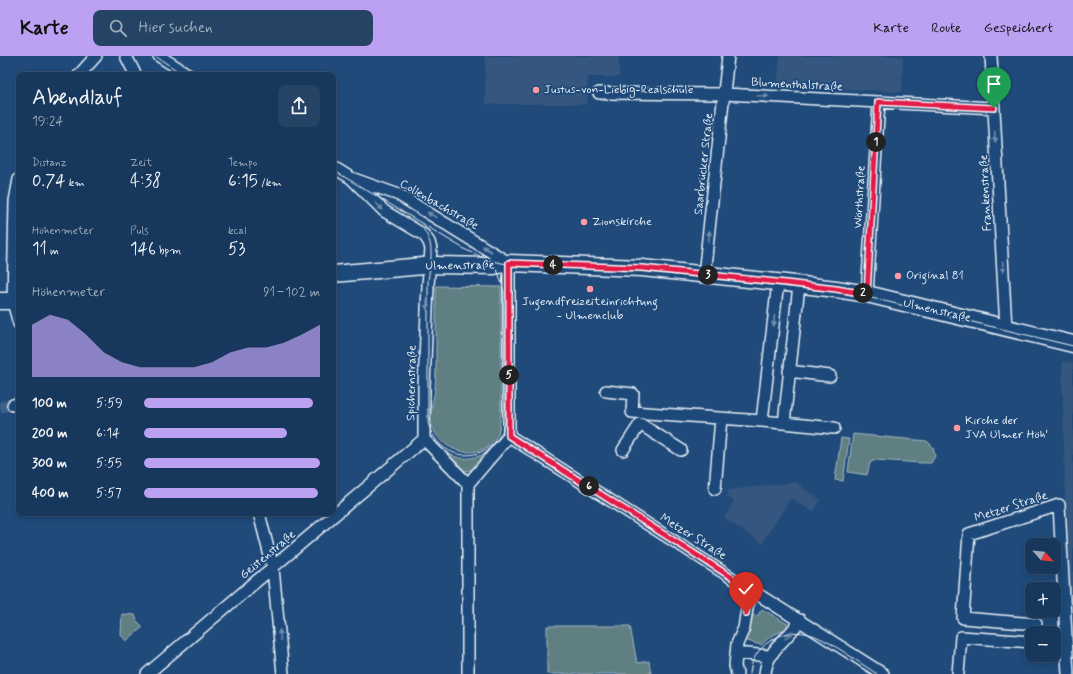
<!DOCTYPE html>
<html lang="de">
<head>
<meta charset="utf-8">
<style>
	:root { --surface:#17385c; --page:#244365; --text:#f1f3f6; --muted:#9eacbb; --line:#365272; --accent:#bca0f2 }
	body { margin:0; font-family:Mynerve,sans-serif; background:var(--page); color:var(--text); height:100vh; display:flex; flex-direction:column; font-size:15px; white-space:nowrap }
	* { box-sizing:border-box; margin:0 }
	p { font-size:13px; color:var(--muted) }
	.icon { flex:none; width:22px; height:22px; fill:none; stroke:currentColor; stroke-width:2; stroke-linecap:round; stroke-linejoin:round }
	.map { position:relative; flex:1; overflow:hidden }
	.side { position:absolute; left:16px; top:16px; width:320px; height:444px; display:flex; flex-direction:column; background:var(--surface); border-radius:8px; box-shadow:0 2px 6px #0003,0 0 0 1px var(--line) }
	.side>* { flex:none }
	.needle { width:26px; rotate:117deg }
	.controls { position:absolute; left:1025px; top:482px; display:grid; gap:8px }
	.controls a { display:grid; place-items:center; width:36px; height:36px; border-radius:8px; background:var(--surface); box-shadow:0 2px 6px #0003,0 0 0 1px var(--line); font-size:20px }
	.pin { position:absolute; display:grid; place-items:center; width:34px; height:34px; color:#fff; margin:-41px -17px; border-radius:50% 50% 50% 0; rotate:-45deg; box-shadow:0 0 4px #0007 }
	.pin .icon { rotate:45deg }
	.km { position:absolute; width:20px; height:20px; margin:-10px; border-radius:50%; background:#222; color:#fff; font-size:11px; line-height:20px; text-align:center }
	.round { display:grid; place-items:center; flex:none; width:42px; height:42px; border-radius:8px; background:var(--page) }
	.head { display:flex; align-items:center; justify-content:space-between; height:68px; padding:0 16px }
	h1 { font-size:22px; font-weight:600; line-height:30px }
	.metrics { display:grid; grid-template-columns:repeat(3,1fr); gap:6px; height:68px; padding:4px 16px }
	.metrics div { display:grid; align-content:center }
	.metrics b { font-size:17px; font-weight:600 }
	.metrics small { font-size:11px; font-weight:400 }
	.metrics p { font-size:11px }
	.chart { height:112px; padding:8px 16px }
	.chart p { display:flex; justify-content:space-between }
	.chart svg { width:100%; height:72px; margin-top:4px; fill:var(--accent); opacity:.7 }
	ul { padding:0 16px; list-style:none; font-size:13px }
	li { display:grid; grid-template-columns:64px 48px 1fr; align-items:center; height:30px }
	li i { height:10px; border-radius:5px; background:var(--accent) }
	header { display:flex; align-items:center; gap:24px; box-sizing:border-box; height:56px; padding:0 20px; background:var(--accent); color:#111 }
	header strong { font-size:19px }
	nav { display:flex; gap:22px; margin-inline-start:auto; font-size:14px }
	.search { width:280px; height:36px; background:var(--page); display:flex; align-items:center; gap:10px; box-sizing:border-box; padding:0 14px; border-radius:8px; color:var(--muted); font-size:15px }
	.map>svg:first-child { display:block }
</style>
</head>
<body>
<header>
<strong>Karte</strong>
<div class="search"><svg class="icon" aria-label="search" viewBox="0 0 24 24"><circle cx="10" cy="10" r="6"/><path d="M15 15l6 6"/></svg>Hier suchen</div>
<nav><a>Karte</a><a>Route</a><a>Gespeichert</a></nav>
</header>
<div class="map">
<svg width="1073" height="618" viewBox="0 0 1073 618">
	<rect width="100%" height="100%" fill="#1f4a7a"/>
	<filter id="ink" filterUnits="userSpaceOnUse"><feTurbulence type="fractalNoise" baseFrequency=".025" numOctaves="2"/><feDisplacementMap in="SourceGraphic" scale="8" xChannelSelector="R" yChannelSelector="G"/><feConvolveMatrix kernelMatrix="1 2 1 2 8 2 1 2 1" color-interpolation-filters="sRGB"/></filter>
	<g filter="url(#ink)">
		<path fill="#35567e" d="M 485,0 L 619,0 L 619,21 L 588,21 L 587,48 L 485,48 Z
			M 780,0 L 903,0 L 902,36 L 777,29 Z
			M 1062,305 L 1073,307 L 1073,607 L 1065,437 Z
			M 795,426 L 821,444 L 813,456 L 791,442 L 764,484 L 765,485 L 763,488 L 724,462 L 734,445 L 727,441 L 728,434 Z"/>
		<path fill="#5f7f83" stroke="#a4b8be" d="M 436,230 L 501,231 L 501,357 C 500,363 500,372 498,378 C 483,409 436,397 431,365 C 430,353 434,343 435,332 C 436,321 436,309 436,298 C 436,275 436,253 436,230 Z
			M 853,378 L 927,385 L 933,391 L 935,400 L 931,407 L 923,407 L 875,404 L 870,407 L 867,419 L 848,416 Z
			M 841,382 L 849,383 L 843,425 L 835,424 Z
			M 440,392 C 457,405 469,405 489,396 L 476,411 L 468,415 L 463,414 Z
			M 762,553 L 791,570 L 770,581 L 761,589 L 744,584 L 750,558 L 757,560 Z
			M 122,558 L 135,559 L 137,565 L 143,571 L 126,585 L 121,579 Z
			M 547,570 L 630,570 L 637,607 L 649,605 L 651,618 L 547,618 Z"/>
		<g fill="none" stroke-linecap="round" stroke-linejoin="round">
			<path stroke="#3d638d" stroke-width="11" stroke-dasharray="11 5.5" stroke-linecap="butt" d="M 0,351 L 13,349"/>
			<g stroke="#e8f1f8" stroke-width="14">
				<path id="street" d="M 126,0 L 135,18
					M 159,0 L 189,19
					M 991,0 L 1006,272
					M 79,19 L 96,0
					M 599,37 L 724,38 L 994,52
					M 333,111 L 351,122 L 384,155 L 424,179 L 429,186 L 431,193 L 428,229 L 424,331 L 424,383 L 468,428
					M 351,122 L 399,139 L 509,207 L 509,380 L 468,428 L 468,618
					M 19,123 L 15,145 L 13,246 L 19,268
					M 704,219 L 728,0
					M 867,238 L 879,46
					M 789,315 L 830,320
					M 606,335 L 633,338 L 632,356 L 762,365 L 834,372
					M 13,349 L 19,348
					M 762,365 L 778,226
					M 784,367 L 799,229
					M 509,380 L 883,618
					M 623,394 L 640,368 L 681,394
					M 715,433 L 721,362
					M 259,457 L 273,512 L 283,618
					M 1035,577 L 1036,568 L 963,562 L 969,478 L 1059,449 L 1068,618
					M 736,597 L 769,600
					M 147,618 L 424,383
					M 737,618 L 735,610 L 737,588 L 744,572 L 750,533
					M 765,618 C 767,593 788,584 800,564
					M 958,618 L 961,581 L 1032,586"/>
			</g>
			<g stroke="#e8f1f8" stroke-width="19">
				<path id="secondary" d="M 333,218 L 434,209 L 494,210 L 509,207 L 642,212 L 786,227 L 836,233 L 867,238 L 1073,288
					M 0,245 L 19,245"/>
			</g>
			<use href="#street" stroke="#1f4a7a" stroke-width="11"/>
			<use href="#secondary" stroke="#1f4a7a" stroke-width="16"/>
			<path stroke="#e8f1f8" stroke-width="1" d="M 155,0 L 184,19
				M 333,114 L 466,194 L 491,205 L 518,210 L 602,212 L 646,215 L 845,236 L 876,243 L 1073,290
				M 420,169 C 437,188 430,204 428,227 L 428,366 C 438,409 492,410 505,368 L 504,235 L 498,216 L 489,205
				M 750,618 C 751,604 758,593 770,585 C 797,568 817,579 841,594 C 853,602 865,610 877,618"/>
		</g>
		<defs><path id="oneway-solid" d="M-6-.8H1V-3.2L6.5 0L1 3.2V.8H-6Z"/></defs>
		<g fill="#6f8dac">
			<use href="#oneway-solid" transform="translate(763 40) rotate(3)"/>
			<use href="#oneway-solid" transform="translate(995 81) rotate(87)"/>
			<use href="#oneway-solid" transform="translate(379 150) rotate(45)"/>
			<use href="#oneway-solid" transform="translate(432 159) rotate(-149)"/>
			<use href="#oneway-solid" transform="translate(709 180) rotate(-84)"/>
			<use href="#oneway-solid" transform="translate(487 193) rotate(-147)"/>
			<use href="#oneway-solid" transform="translate(1003 211) rotate(87)"/>
			<use href="#oneway-solid" transform="translate(427 248) rotate(92)"/>
			<use href="#oneway-solid" transform="translate(774 265) rotate(96)"/>
			<use href="#oneway-solid" transform="translate(280 579) rotate(-95)"/>
			<use href="#oneway-solid" transform="translate(789 579) rotate(-46)"/>
		</g>
	</g>
	<g fill="none" stroke-linecap="round" stroke-linejoin="round" filter="url(#ink)">
		<g stroke="#fff" stroke-width="8">
			<path id="route" d="M 746,557 L 750,533 L 509,380 L 509,207 L 642,212 L 786,227 L 836,233 L 867,238 L 878,46 L 994,52"/>
		</g>
		<use href="#route" stroke="#e11d48" stroke-width="5"/>
	</g>
	<g fill="#ff9aa2" stroke="#1f4a7a" stroke-width="1.5">
		<circle cx="536" cy="34" r="4"/>
		<circle cx="584" cy="166" r="4"/>
		<circle cx="898" cy="220" r="4"/>
		<circle cx="590" cy="233" r="4"/>
		<circle cx="957" cy="372" r="4"/>
	</g>
	<g text-anchor="middle" dominant-baseline="central" stroke-width="3.5" stroke-linejoin="round" paint-order="stroke">
		<g font-size="12" fill="#e8f1f8" stroke="#1f4a7a">
			<text transform="translate(797 29) rotate(3)">Blumenthalstraße</text>
			<text transform="translate(704 108) rotate(-84)">Saarbrücker Straße</text>
			<text transform="translate(986 137) rotate(-93)">Frankenstraße</text>
			<text transform="translate(860 141) rotate(-87)">Wörthstraße</text>
			<text transform="translate(439 149) rotate(30)">Collenbachstraße</text>
			<text transform="translate(460 210) rotate(-1)">Ulmenstraße</text>
			<text transform="translate(937 255) rotate(13)">Ulmenstraße</text>
			<text transform="translate(412 327) rotate(-89)">Spichernstraße</text>
			<text transform="translate(1011 451) rotate(-18)">Metzer Straße</text>
			<text transform="translate(693 481) rotate(32)">Metzer Straße</text>
			<text transform="translate(268 499) rotate(-40)">Geistenstraße</text>
		</g>
		<g font-size="12" fill="#e8f1f8" stroke="#1f4a7a" text-anchor="start">
			<text x="544" y="34">Justus-von-Liebig-Realschule</text>
			<text x="592" y="166">Zionskirche</text>
			<text x="906" y="220">Original 81</text>
			<text x="590" y="246" text-anchor="middle">Jugendfreizeiteinrichtung<tspan x="590" dy="14">- Ulmenclub</tspan></text>
			<text x="965" y="365">Kirche der<tspan x="965" dy="14">JVA Ulmer Höh'</tspan></text>
		</g>
	</g>
</svg>
<div class="controls">
<a><svg class="needle" viewBox="-14 -14 28 28"><path d="M0-13l5 13h-10z" fill="#e53935"/><path d="M0 13l5-13h-10z" fill="#9eacbb"/></svg></a>
<a>+</a>
<a>−</a>
</div>
<div class="pin" style="left:994px;top:52px;background:#1e9e55"><svg class="icon" aria-label="arrive" viewBox="0 0 24 24"><path d="M6 21V4h12l-3 4 3 4H6"/></svg></div>
<div class="pin" style="left:746px;top:557px;background:#d93025"><svg class="icon" aria-label="check" viewBox="0 0 24 24"><path d="M5 12l5 5 9-10"/></svg></div>
<b class="km" style="left:876px;top:86px">1</b>
<b class="km" style="left:863px;top:237px">2</b>
<b class="km" style="left:708px;top:219px">3</b>
<b class="km" style="left:553px;top:209px">4</b>
<b class="km" style="left:509px;top:319px">5</b>
<b class="km" style="left:589px;top:430px">6</b>
<section class="side">
<div class="head"><div><h1>Abendlauf</h1><p>19:24</p></div><a class="round"><svg class="icon" aria-label="share" viewBox="0 0 24 24"><path d="M12 15V3M7 8l5-5 5 5M5 13v7h14v-7"/></svg></a></div>
<div class="metrics">
<div><p>Distanz</p><b>0.74<small> km</small></b></div>
<div><p>Zeit</p><b>4:38</b></div>
<div><p>Tempo</p><b>6:15<small> /km</small></b></div>
</div>
<div class="metrics">
<div><p>Höhenmeter</p><b>11<small> m</small></b></div>
<div><p>Puls</p><b>146<small> bpm</small></b></div>
<div><p>kcal</p><b>53</b></div>
</div>
<div class="chart"><p><span>Höhenmeter</span>91–102 m</p>
<svg viewBox="0 0 160 44" preserveAspectRatio="none"><path d="M0 44V12L10 6L20 9L30 18L40 29L50 35L60 38L70 38L80 38L90 38L100 35L110 29L120 26L130 26L140 23L150 18L160 12V44z"/></svg>
</div>
<ul>
<li><b>100 m</b>5:59<i style="width:96%"></i></li>
<li><b>200 m</b>6:14<i style="width:81%"></i></li>
<li><b>300 m</b>5:55<i style="width:100%"></i></li>
<li><b>400 m</b>5:57<i style="width:99%"></i></li>
</ul>
</section>
</div>
</body>
</html>
